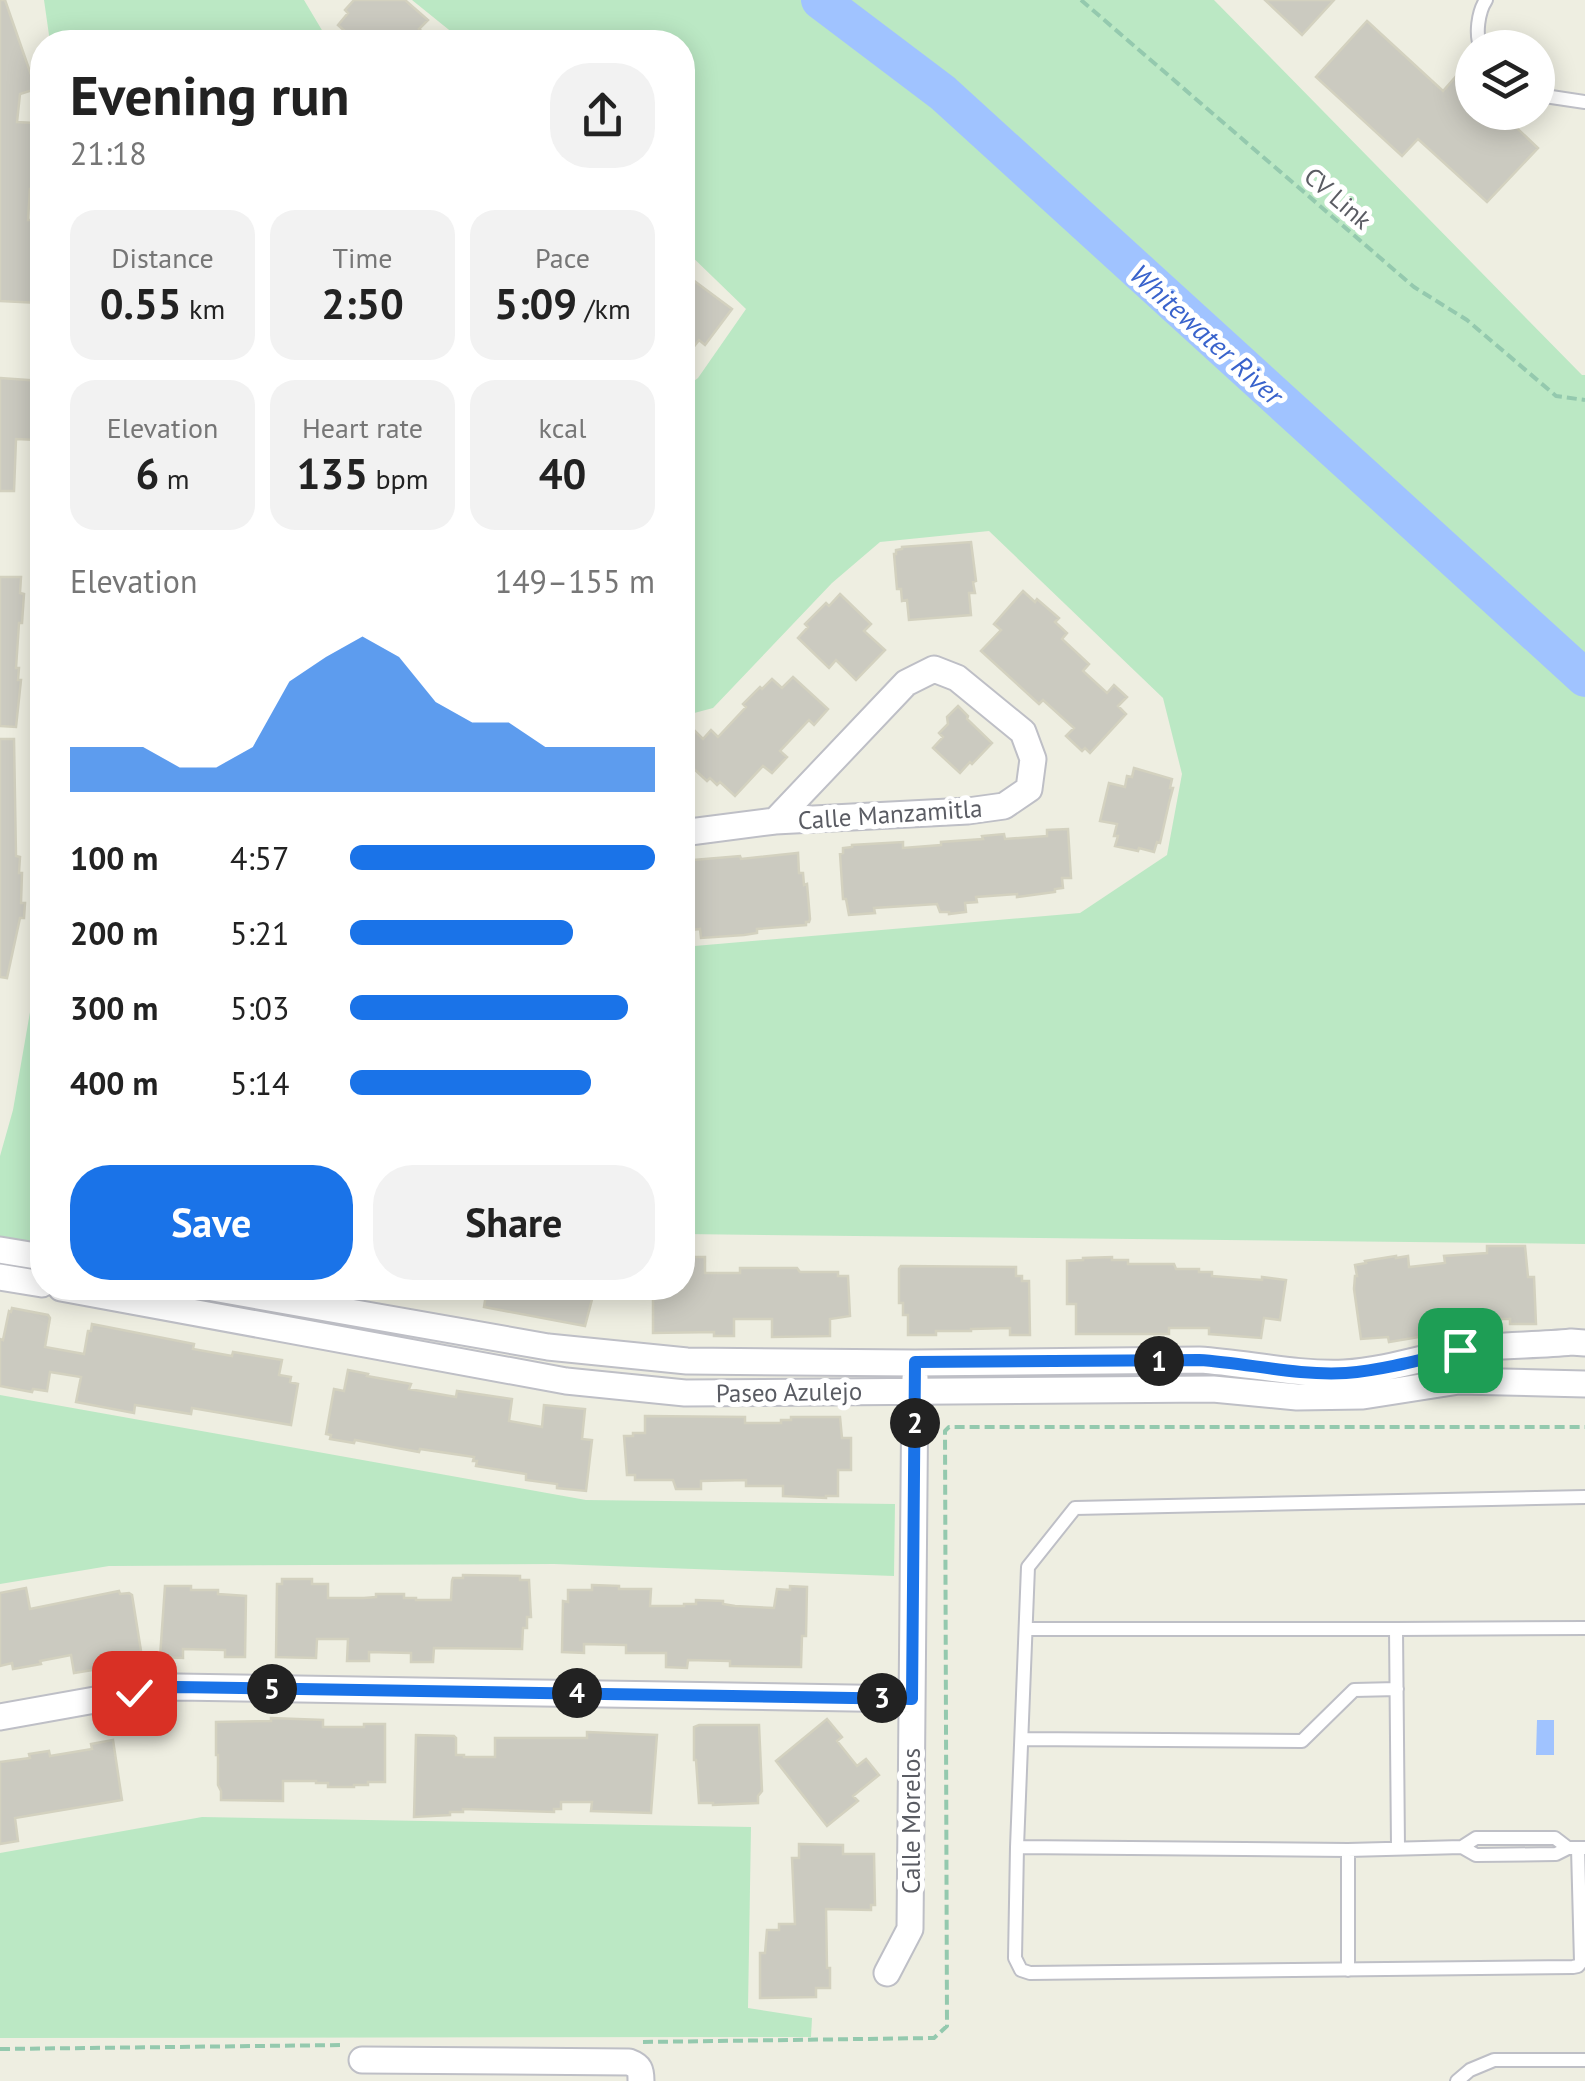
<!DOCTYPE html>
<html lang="en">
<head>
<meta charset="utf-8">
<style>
	:root { --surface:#fff; --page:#f2f2f2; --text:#222; --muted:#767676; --accent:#1a73e8 }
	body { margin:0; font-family:"PT Sans",sans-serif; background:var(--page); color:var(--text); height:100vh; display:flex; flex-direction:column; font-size:38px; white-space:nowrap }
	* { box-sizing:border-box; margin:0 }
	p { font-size:32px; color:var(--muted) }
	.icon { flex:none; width:55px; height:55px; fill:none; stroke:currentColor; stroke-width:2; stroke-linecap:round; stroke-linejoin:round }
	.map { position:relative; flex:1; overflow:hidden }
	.panel { position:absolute; left:30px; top:30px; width:665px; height:1270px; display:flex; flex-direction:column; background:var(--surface); border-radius:40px; box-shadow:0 5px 25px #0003 }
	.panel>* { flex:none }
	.fabs { position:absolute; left:1455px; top:30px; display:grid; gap:20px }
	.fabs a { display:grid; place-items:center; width:100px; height:100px; border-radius:50%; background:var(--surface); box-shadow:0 5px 25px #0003; font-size:50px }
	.pin { position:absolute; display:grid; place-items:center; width:85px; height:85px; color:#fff; margin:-42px; border-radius:20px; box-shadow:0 5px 15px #0006 }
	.km { position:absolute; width:50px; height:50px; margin:-25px; border-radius:50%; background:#222; color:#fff; font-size:28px; line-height:50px; text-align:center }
	.round { display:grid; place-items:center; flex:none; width:105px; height:105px; border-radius:40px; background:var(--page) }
	.summary { display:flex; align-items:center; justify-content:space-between; height:170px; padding:0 40px }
	h1 { font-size:55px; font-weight:800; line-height:75px }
	.metrics { display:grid; grid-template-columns:repeat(3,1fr); gap:15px; height:170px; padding:10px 40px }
	.metrics div { display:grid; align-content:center; border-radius:25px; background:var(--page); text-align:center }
	.metrics b { font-size:42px; font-weight:800 }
	.metrics small { font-size:28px; font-weight:400 }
	.metrics p { font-size:28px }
	.chart { height:280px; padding:20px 40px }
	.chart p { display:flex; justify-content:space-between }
	.chart svg { width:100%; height:180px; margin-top:10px; fill:var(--accent); opacity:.7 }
	.cta { display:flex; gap:20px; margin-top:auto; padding:20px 40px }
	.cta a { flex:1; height:115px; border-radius:40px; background:var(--accent); color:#fff; font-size:40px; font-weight:800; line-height:115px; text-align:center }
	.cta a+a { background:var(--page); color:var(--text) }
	ul { padding:0 40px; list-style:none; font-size:32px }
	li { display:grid; grid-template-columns:160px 120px 1fr; align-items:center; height:75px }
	li i { height:25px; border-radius:12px; background:var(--accent) }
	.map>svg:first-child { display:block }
</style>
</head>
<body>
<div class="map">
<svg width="1585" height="2081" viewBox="0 0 1585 2081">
	<rect width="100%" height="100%" fill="#eeeee1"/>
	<path fill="#bbe8c4" d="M 44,0 L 304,0 L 329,42 L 50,42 Z
		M 412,0 L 1214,0 L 1582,375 L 1585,375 L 1585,1244 L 683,1234 L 683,947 L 1080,913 L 1167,855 L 1182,774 L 1163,698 L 989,531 L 880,542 L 832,583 L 713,708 L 683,716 L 683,389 L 698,378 L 746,309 L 683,248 L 682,42 L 464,42 Z
		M 42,943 L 42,1245 L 0,1237 L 0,1156 L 13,1110 Z
		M 0,1395 L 586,1500 L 895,1504 L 894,1576 L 554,1564 L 109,1566 L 0,1584 Z
		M 202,1817 L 751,1827 L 748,2008 L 812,2018 L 811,2037 L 0,2038 L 0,1853 Z"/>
	<path fill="#a0c3ff" d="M 1537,1720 L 1554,1720 L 1554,1755 L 1536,1755 Z"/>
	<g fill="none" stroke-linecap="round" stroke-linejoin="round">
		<path stroke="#a0c3ff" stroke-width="38" d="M 820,0 L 943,93 L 1585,678"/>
	</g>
	<path fill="#cbcac0" stroke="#d3d1bf" stroke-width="2.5" d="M 0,0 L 5,0 L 36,89 L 20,94 L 17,122 L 34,123 L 34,131 L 38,132 L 35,189 L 30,189 L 28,220 L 36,220 L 35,235 L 39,235 L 39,249 L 42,249 L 39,303 L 0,301 Z
		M 354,0 L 405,0 L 428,20 L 419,29 L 434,42 L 357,42 L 338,25 L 348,13 L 345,10 Z
		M 1265,0 L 1334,0 L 1302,35 Z
		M 1367,21 L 1443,91 L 1458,74 L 1472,88 L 1472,112 L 1500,112 L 1538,148 L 1487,202 L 1418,139 L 1402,156 L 1316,77 Z
		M 693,280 L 732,309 L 705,345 L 699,340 L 682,362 L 682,293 Z
		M 0,378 L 41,381 L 40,394 L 42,394 L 42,425 L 38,425 L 37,440 L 16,439 L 14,491 L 0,491 Z
		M 971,542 L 976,581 L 973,582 L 975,593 L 969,593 L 971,615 L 909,620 L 907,600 L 902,601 L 901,589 L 897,589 L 894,554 L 896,554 L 896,550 L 902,549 L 902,547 Z
		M 0,577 L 21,577 L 20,593 L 24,594 L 22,623 L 19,623 L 16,668 L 19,668 L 18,680 L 21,680 L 16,727 L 0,726 Z
		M 1023,591 L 1035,602 L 1037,599 L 1059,618 L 1055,622 L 1067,633 L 1062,639 L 1089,664 L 1083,671 L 1107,693 L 1114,685 L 1127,697 L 1118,706 L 1126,714 L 1090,753 L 1085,748 L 1082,751 L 1066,736 L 1074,728 L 1043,700 L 1039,704 L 981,651 L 1001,630 L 994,624 Z
		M 840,594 L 871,624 L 864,631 L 885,650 L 856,680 L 836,660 L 829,668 L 798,638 L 808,627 L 805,624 L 826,603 L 829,606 Z
		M 793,677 L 828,709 L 814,725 L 809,720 L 780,751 L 787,757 L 772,773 L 763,766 L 735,796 L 720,782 L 717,785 L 710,778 L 707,781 L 682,758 L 682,745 L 695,731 L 703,739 L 711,730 L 718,737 L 746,707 L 743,704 L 760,687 L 762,689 L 772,679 L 782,688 Z
		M 958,706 L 968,716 L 967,719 L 992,743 L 972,764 L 970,762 L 960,773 L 933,748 L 943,737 L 939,733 L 948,724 L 947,717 Z
		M 0,739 L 14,739 L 16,856 L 20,857 L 19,873 L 22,873 L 21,903 L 25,903 L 24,918 L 20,918 L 7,978 L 0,977 Z
		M 1134,768 L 1172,779 L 1170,788 L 1173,788 L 1169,803 L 1160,843 L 1157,842 L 1154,852 L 1139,848 L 1138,851 L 1115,846 L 1118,836 L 1114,836 L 1117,824 L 1100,821 L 1109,783 L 1125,787 L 1127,776 L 1132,777 Z
		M 1068,829 L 1071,878 L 1062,878 L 1063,888 L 1055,889 L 1055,892 L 1017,897 L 1017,894 L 976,897 L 977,902 L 965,903 L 966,912 L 949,914 L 949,912 L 940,912 L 937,904 L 874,908 L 875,913 L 849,915 L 846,899 L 843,899 L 840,854 L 843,853 L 843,848 L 852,847 L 852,845 L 903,842 L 903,848 L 941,845 L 941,842 L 983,839 L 982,836 L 1004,834 L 1005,839 L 1047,836 L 1047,830 Z
		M 798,853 L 799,873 L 803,873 L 804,885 L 807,884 L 810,919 L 809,922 L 806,922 L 806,925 L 757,929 L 757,933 L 744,935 L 701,938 L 700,929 L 682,931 L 682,861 L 740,856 L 741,859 Z
		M 1487,1246 L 1525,1246 L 1528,1277 L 1534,1277 L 1536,1324 L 1510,1324 L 1510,1319 L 1469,1319 L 1470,1323 L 1423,1326 L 1425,1336 L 1389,1342 L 1388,1337 L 1361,1339 L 1354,1289 L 1355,1276 L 1357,1276 L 1355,1265 L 1366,1263 L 1365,1261 L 1396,1256 L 1396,1258 L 1408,1256 L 1409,1267 L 1445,1263 L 1444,1256 L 1487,1253 Z
		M 682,1257 L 705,1257 L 705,1273 L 740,1273 L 740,1268 L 797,1268 L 800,1272 L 838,1272 L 838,1276 L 848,1276 L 850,1316 L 830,1319 L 830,1336 L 772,1337 L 772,1319 L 734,1319 L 734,1336 L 714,1336 L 714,1332 L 653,1333 L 653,1288 L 682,1288 Z
		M 1112,1257 L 1112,1260 L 1128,1260 L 1128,1264 L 1174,1264 L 1176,1269 L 1199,1269 L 1199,1272 L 1212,1272 L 1212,1276 L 1262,1280 L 1262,1277 L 1286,1280 L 1280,1320 L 1264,1318 L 1261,1338 L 1209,1334 L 1209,1328 L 1169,1328 L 1169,1334 L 1076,1334 L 1076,1304 L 1067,1304 L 1067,1261 L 1083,1260 L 1083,1258 Z
		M 901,1266 L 1016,1267 L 1016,1276 L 1022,1276 L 1022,1281 L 1029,1281 L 1030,1335 L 1010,1335 L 1010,1328 L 971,1329 L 971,1331 L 936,1331 L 936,1335 L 908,1335 L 908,1315 L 903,1315 L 903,1303 L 899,1303 L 899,1269 Z
		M 487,1288 L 595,1288 L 585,1326 L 484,1307 Z
		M 12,1308 L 48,1315 L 50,1318 L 45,1347 L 84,1354 L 88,1331 L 91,1331 L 92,1324 L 194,1344 L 193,1349 L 232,1356 L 233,1352 L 282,1360 L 279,1375 L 291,1377 L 290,1382 L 298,1384 L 291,1425 L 192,1408 L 191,1414 L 135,1405 L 134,1413 L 76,1402 L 81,1377 L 50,1372 L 47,1391 L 33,1389 L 32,1392 L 0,1386 L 0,1339 L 3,1340 L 9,1311 L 11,1312 Z
		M 348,1370 L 368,1374 L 367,1376 L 411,1384 L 409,1389 L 456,1397 L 457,1391 L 512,1399 L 509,1421 L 542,1427 L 544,1405 L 585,1409 L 582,1439 L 592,1440 L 586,1491 L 557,1488 L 557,1484 L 526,1480 L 526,1474 L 476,1466 L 477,1461 L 473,1461 L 474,1457 L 420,1449 L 419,1452 L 355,1440 L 354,1443 L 330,1439 L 331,1435 L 326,1434 L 334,1389 L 344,1391 Z
		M 645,1416 L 745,1417 L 745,1423 L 781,1423 L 781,1420 L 791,1420 L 791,1417 L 840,1417 L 842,1438 L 851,1438 L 851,1470 L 838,1470 L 838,1496 L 826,1496 L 826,1498 L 783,1496 L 783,1486 L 746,1486 L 746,1480 L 701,1481 L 701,1489 L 676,1489 L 673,1480 L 635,1480 L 635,1475 L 627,1475 L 624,1436 L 633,1436 L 633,1433 L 645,1433 Z
		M 463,1575 L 520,1576 L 520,1580 L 529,1580 L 531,1617 L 527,1617 L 527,1628 L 523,1628 L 522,1649 L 434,1648 L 433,1662 L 411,1662 L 411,1653 L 369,1652 L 369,1661 L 347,1661 L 348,1639 L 317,1639 L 316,1658 L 276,1657 L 277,1584 L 282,1584 L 282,1579 L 312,1579 L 312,1584 L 328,1584 L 328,1598 L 364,1598 L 376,1597 L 376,1594 L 404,1594 L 404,1598 L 416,1598 L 416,1600 L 451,1600 L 452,1581 L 453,1578 L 463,1578 Z
		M 592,1585 L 619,1586 L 619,1589 L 651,1589 L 650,1606 L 684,1606 L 684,1604 L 696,1604 L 696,1600 L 723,1601 L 723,1604 L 735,1606 L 774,1608 L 777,1589 L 790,1590 L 790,1586 L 807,1587 L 806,1636 L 802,1636 L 801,1667 L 730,1666 L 730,1661 L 688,1660 L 687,1668 L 666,1667 L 666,1653 L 626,1653 L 626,1645 L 584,1644 L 584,1653 L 562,1652 L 563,1601 L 568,1602 L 568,1590 L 592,1590 Z
		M 165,1586 L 191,1586 L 191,1590 L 218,1590 L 218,1594 L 246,1596 L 245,1657 L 225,1657 L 225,1650 L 183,1649 L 183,1658 L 160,1657 Z
		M 26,1588 L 30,1609 L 119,1591 L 120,1594 L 129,1593 L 132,1595 L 142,1657 L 134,1656 L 135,1663 L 74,1673 L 71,1655 L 40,1661 L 41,1664 L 13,1669 L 12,1663 L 0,1666 L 0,1593 Z
		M 271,1718 L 323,1720 L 323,1727 L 364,1727 L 364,1724 L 385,1724 L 385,1782 L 368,1782 L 368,1785 L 354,1785 L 354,1787 L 328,1787 L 328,1783 L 316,1783 L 316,1781 L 283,1781 L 283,1801 L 221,1800 L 221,1791 L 218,1785 L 218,1755 L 216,1755 L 216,1722 L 271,1721 Z
		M 827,1719 L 842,1737 L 837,1741 L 857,1766 L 866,1759 L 879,1775 L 853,1796 L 858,1801 L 827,1826 L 776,1761 Z
		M 699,1725 L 759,1725 L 762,1791 L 758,1796 L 758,1803 L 713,1805 L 713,1803 L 699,1803 L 696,1760 L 694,1760 L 694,1727 Z
		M 587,1732 L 657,1735 L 651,1813 L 591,1811 L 592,1802 L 561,1802 L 561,1809 L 554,1809 L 554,1812 L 463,1809 L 463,1812 L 450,1812 L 450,1815 L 414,1817 L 416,1735 L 454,1736 L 456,1738 L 456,1755 L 464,1755 L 464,1757 L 495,1757 L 495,1738 L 587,1738 Z
		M 113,1740 L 122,1800 L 15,1818 L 18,1841 L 0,1844 L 0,1762 L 30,1758 L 29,1754 L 49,1751 L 50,1756 L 92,1749 L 91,1744 Z
		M 799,1844 L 843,1845 L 843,1854 L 874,1854 L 875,1905 L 871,1905 L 871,1910 L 826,1909 L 827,1968 L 830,1968 L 830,1988 L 816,1988 L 816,1997 L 760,1998 L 760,1953 L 765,1953 L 767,1930 L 779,1930 L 779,1924 L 795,1924 L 792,1858 L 799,1858 Z"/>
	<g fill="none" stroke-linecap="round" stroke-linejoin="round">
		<g stroke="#bebfc6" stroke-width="16">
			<path id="service" d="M 1481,48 C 1475,35 1478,12 1486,0
				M 1538,95 L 1585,102
				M 1585,1497 L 1075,1508 L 1028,1567 L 1017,1847 L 1348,1850 L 1462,1847 L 1476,1855 L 1556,1854 L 1568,1848 L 1585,1848
				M 1026,1629 L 1396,1629
				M 1022,1739 L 1302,1741 L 1354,1690 L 1397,1689
				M 1017,1847 L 1015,1958 L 1021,1970 L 1030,1973 L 1573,1967 L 1578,1966 L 1581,1962 L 1578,1848
				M 1462,1847 L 1476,1838 L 1555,1838 L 1568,1848
				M 1398,1848 L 1396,1629 L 1585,1628
				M 1348,1970 L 1348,1850
				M 1457,2081 L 1470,2070 L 1494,2060 L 1585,2060"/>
		</g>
		<g stroke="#bebfc6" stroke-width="29">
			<path id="minor" d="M 934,669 L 957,678 L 1023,732 L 1033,759 L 1029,789 L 1004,806 L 968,811 L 775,821 L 906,683 Z
				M 682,833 L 775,821
				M 0,1250 L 42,1257
				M 0,1277 L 42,1284
				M 61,1288 L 566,1381 L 685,1393 L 1213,1389 L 1297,1397 L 1363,1396 L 1459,1381 L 1585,1384
				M 213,1288 L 548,1347 L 687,1361 L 915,1363 L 1199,1360 C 1247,1363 1295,1375 1344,1373 C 1382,1371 1419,1359 1457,1351 C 1490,1344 1535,1346 1571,1342 L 1585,1343
				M 0,1717 L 134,1693 L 177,1687 L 912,1699
				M 887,1973 L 910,1929 L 915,1378
				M 362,2060 L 629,2062 C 640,2066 641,2070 641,2081"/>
		</g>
		<path stroke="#94c9ae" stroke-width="4" stroke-dasharray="10 5" stroke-linecap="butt" d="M 1081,0 L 1414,287 L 1467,320 L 1556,396 L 1585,400
			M 643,2042 L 934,2038 L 947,2026 L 945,1431 L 949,1427 L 1585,1427
			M 0,2049 L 344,2045"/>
		<use href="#service" stroke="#fff" stroke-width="12"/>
		<use href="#minor" stroke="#fff" stroke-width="25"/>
	</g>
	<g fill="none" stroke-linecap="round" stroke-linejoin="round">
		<g stroke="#fff" stroke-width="20">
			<path id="route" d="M 134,1693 L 177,1687 L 912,1699 L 915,1362 L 1199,1360 C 1248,1363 1297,1376 1346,1373 C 1385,1370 1423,1359 1460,1350"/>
		</g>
		<use href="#route" stroke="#1a73e8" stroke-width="12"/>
	</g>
	<g text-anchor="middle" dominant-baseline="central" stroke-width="10" stroke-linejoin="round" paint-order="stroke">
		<g font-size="25" fill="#5a5c63" stroke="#fff">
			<text transform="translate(1338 198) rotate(41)">CV Link</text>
			<text transform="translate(890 814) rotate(-4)">Calle Manzamitla</text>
			<text transform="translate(789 1392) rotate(-1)">Paseo Azulejo</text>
			<text transform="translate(911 1821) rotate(-90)">Calle Morelos</text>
		</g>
		<g font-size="28" font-style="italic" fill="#3963cc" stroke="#fff">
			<text transform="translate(1207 334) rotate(42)">Whitewater River</text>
		</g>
	</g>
</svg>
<div class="fabs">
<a><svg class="icon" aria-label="layers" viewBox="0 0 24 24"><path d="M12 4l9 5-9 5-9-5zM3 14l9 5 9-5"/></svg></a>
</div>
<div class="pin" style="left:1460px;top:1350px;background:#1e9e55"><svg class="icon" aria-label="arrive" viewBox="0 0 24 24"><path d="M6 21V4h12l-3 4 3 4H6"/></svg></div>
<div class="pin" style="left:134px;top:1693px;background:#d93025"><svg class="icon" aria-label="check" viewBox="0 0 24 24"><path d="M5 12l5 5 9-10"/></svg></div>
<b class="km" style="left:1159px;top:1361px">1</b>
<b class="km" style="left:915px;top:1423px">2</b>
<b class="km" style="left:882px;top:1698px">3</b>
<b class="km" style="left:577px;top:1693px">4</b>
<b class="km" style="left:272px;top:1689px">5</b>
<section class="panel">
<div class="summary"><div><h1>Evening run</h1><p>21:18</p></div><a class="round"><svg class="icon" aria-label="share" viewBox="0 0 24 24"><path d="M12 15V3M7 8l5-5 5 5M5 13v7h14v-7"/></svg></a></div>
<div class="metrics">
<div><p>Distance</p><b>0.55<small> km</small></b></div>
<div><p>Time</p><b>2:50</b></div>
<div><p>Pace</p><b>5:09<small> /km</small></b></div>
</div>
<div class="metrics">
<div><p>Elevation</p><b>6<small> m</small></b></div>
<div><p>Heart rate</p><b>135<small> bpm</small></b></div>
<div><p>kcal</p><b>40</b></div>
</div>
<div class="chart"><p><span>Elevation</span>149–155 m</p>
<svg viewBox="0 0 160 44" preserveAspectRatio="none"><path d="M0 44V33L10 33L20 33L30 38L40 38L50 33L60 17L70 11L80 6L90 11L100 22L110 27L120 27L130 33L140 33L150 33L160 33V44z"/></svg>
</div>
<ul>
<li><b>100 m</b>4:57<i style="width:100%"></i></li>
<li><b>200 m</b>5:21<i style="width:73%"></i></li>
<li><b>300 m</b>5:03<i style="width:91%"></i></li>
<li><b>400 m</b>5:14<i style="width:79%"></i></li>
</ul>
<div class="cta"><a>Save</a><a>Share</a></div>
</section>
</div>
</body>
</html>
